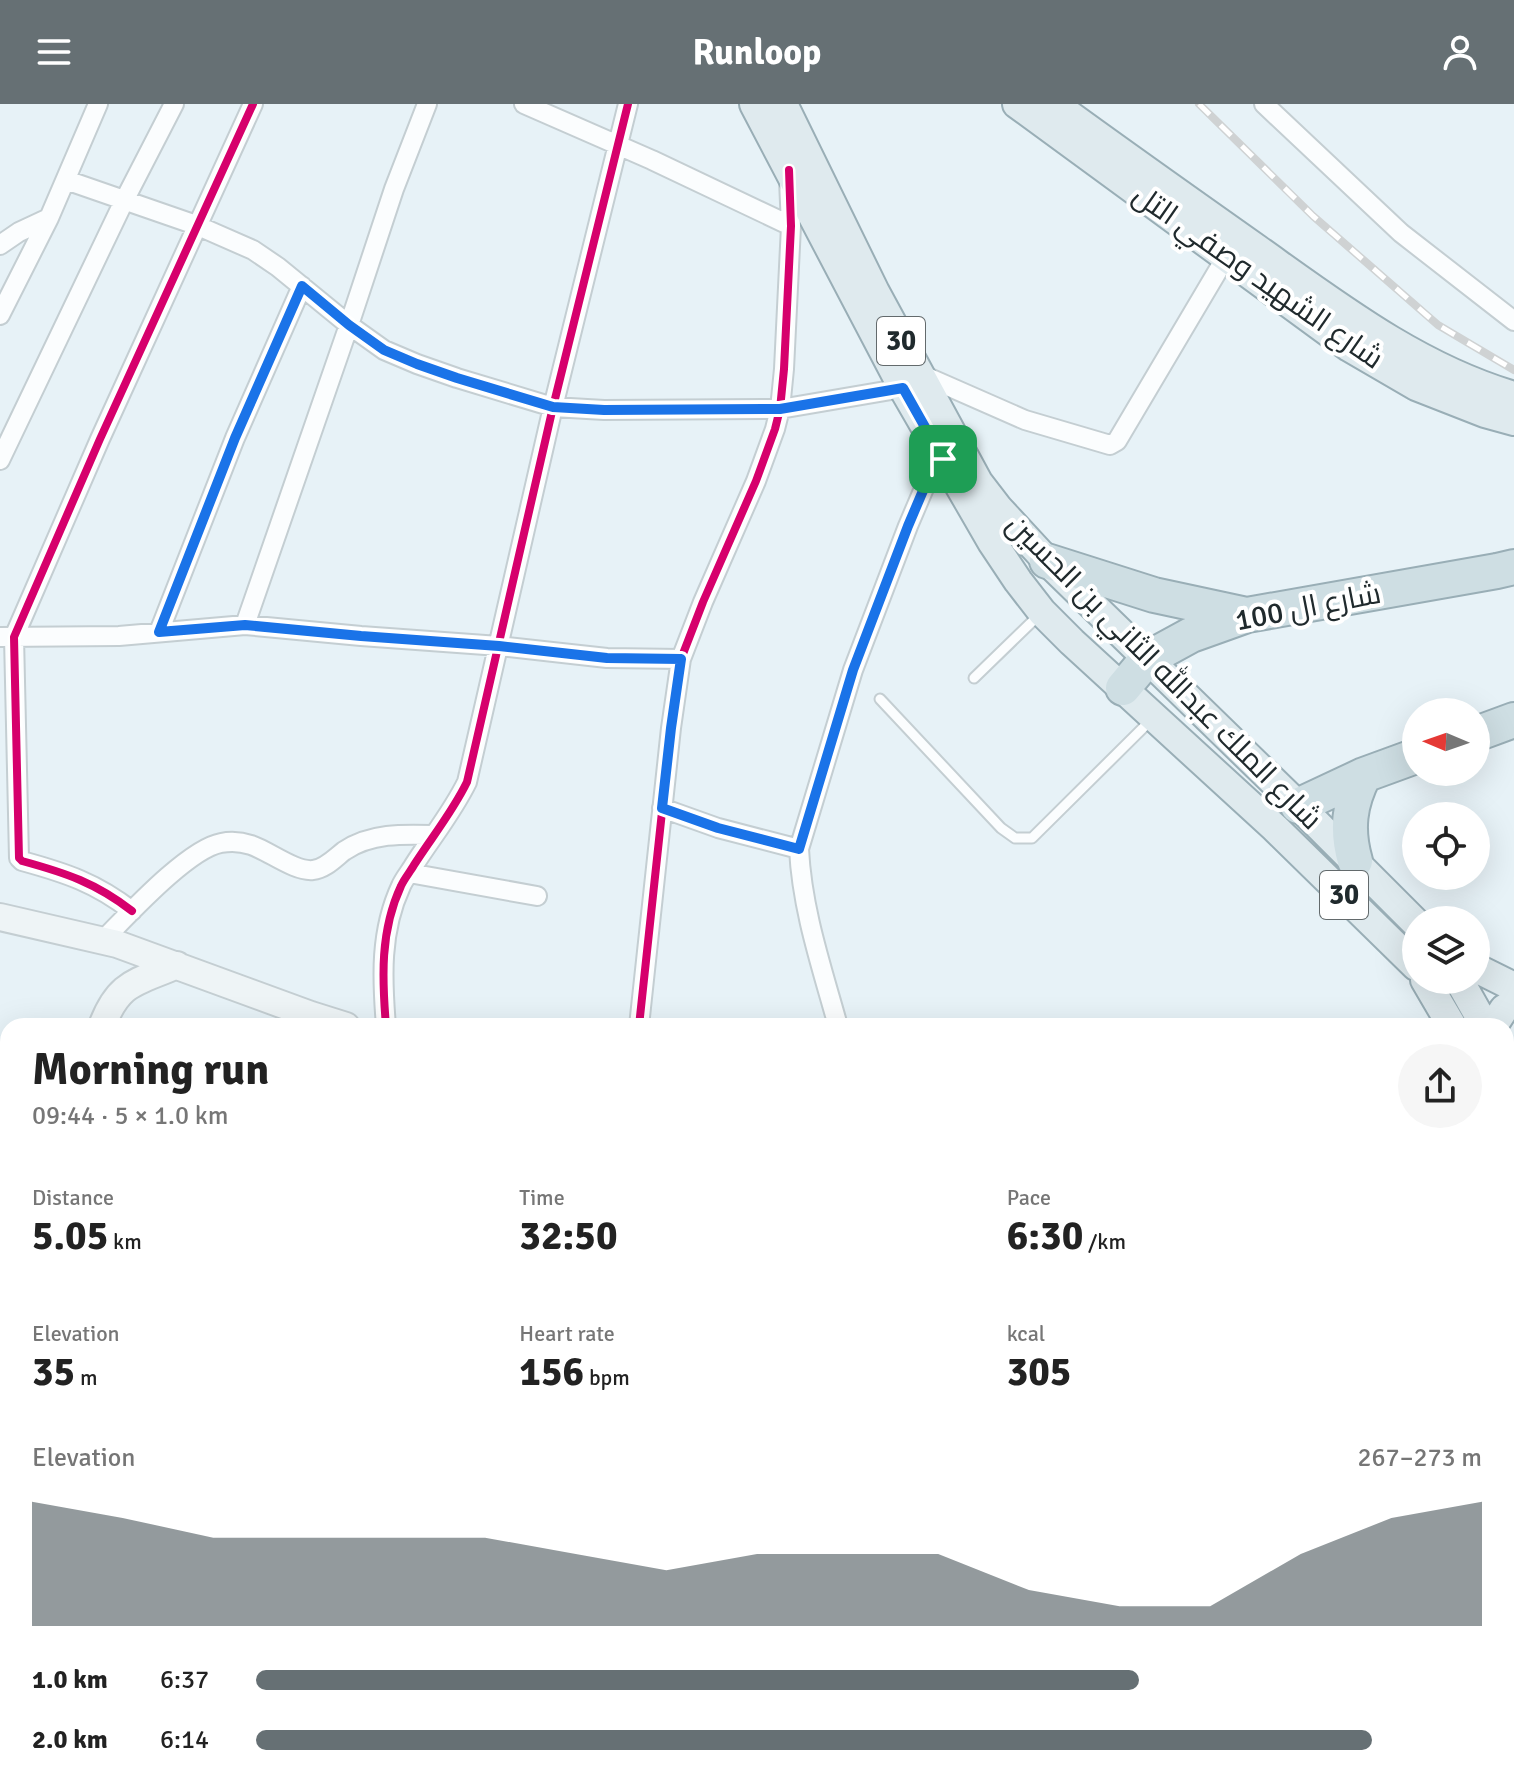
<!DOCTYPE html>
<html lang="en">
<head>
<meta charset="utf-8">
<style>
	:root { --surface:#fff; --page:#f6f6f6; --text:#222; --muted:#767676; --accent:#667074 }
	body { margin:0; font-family:Signika,Cairo,sans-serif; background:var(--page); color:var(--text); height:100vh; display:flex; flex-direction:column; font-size:30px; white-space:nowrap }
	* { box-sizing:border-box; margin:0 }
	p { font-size:26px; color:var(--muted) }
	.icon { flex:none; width:44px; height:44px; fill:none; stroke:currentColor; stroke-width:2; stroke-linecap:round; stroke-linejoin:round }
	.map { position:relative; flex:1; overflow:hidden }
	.drawer { position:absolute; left:0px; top:914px; width:1514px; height:768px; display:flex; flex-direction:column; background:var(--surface); border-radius:24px 24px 0 0; box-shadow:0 8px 32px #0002 }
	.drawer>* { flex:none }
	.needle { width:52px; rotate:272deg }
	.fabs { position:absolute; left:1402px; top:594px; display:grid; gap:16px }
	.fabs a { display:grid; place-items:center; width:88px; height:88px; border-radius:50%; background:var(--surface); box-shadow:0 8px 32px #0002; font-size:40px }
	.pin { position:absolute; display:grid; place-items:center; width:68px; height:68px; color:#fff; margin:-34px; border-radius:16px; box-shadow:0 4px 12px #0006 }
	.round { display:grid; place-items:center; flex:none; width:84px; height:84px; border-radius:42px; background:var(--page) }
	.headline { display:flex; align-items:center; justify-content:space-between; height:136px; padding:0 32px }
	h1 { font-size:44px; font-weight:700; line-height:60px }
	.figures { display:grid; grid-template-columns:repeat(3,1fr); gap:12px; height:136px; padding:8px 32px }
	.figures div { display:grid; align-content:center }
	.figures b { font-size:40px; font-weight:700 }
	.figures small { font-size:22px; font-weight:400 }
	.figures p { font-size:22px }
	.chart { height:224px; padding:16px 32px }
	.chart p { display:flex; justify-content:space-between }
	.chart svg { width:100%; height:144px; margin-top:8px; fill:var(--accent); opacity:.7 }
	ul { padding:0 32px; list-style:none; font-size:26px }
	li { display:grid; grid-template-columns:128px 96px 1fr; align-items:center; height:60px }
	li i { height:20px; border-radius:10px; background:var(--accent) }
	header { display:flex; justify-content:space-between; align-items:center; height:104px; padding:0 32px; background:var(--accent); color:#fff; font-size:36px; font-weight:700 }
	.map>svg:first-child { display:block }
</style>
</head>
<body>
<header><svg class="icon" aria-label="menu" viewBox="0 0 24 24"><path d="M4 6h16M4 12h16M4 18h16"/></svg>Runloop<svg class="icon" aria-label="person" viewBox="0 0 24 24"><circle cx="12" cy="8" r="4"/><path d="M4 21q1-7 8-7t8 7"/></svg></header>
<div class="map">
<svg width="1514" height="1682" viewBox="0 0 1514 1682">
	<rect width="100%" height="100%" fill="#e7f2f7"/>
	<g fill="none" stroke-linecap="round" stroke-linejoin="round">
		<g stroke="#c4ced2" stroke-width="13">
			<path id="lane" d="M 974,574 L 1040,510
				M 880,595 L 1001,724 L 1015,734 L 1032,734 L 1151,616"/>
		</g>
		<g stroke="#c4ced2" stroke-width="22">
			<path id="street" d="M 524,0 L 652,56 L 791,122
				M 1264,0 L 1401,129 L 1514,217
				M 66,76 L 196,121 L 253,146 L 278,163 L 349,221 L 384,246 L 417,260 L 457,274 L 553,303 L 604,306 L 780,305 L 903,284
				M 0,141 L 19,128 L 49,114
				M 0,211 L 49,114 L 98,0
				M 918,269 L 1025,316 L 1110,341 L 1117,337 L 1226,153
				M 0,356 L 124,97 L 174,0
				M 245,521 L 349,221 L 394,85 L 427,0
				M 159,528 L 235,334 L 302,182
				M 0,533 L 119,532 L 245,521 L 361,532 L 499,542 L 607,554 L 681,555
				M 662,704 L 718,724 L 799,745
				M 409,769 L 537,792
				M 132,807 C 96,779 66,769 22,757 L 19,754 L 14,533 L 100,335 L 253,0
				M 103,836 C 128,811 188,745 221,739 C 231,737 242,738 251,741 C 269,747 295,768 313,766 C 325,765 335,754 344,747 C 370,729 403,730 433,731
				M 386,922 C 382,874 380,827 401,782 C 404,775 410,768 414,761 C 432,733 453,707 467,678 L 553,303 L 628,0
				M 639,922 L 671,624 L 681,555 L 703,498 L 756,377 L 775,325 L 780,305 L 784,265 L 791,122 L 789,76
				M 838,922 C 822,864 802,806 799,745 L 853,566 L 908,422 L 925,382 L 943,355
				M 0,1174 L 8,1179
				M 0,1472 L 8,1447
				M 0,1484 L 8,1492
				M 1506,1493 L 1514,1491
				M 1506,1605 L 1514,1603
				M 0,1606 L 8,1616
				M 1506,1647 L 1514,1646
				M 31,1674 L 34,1682
				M 219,1674 L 222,1682
				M 756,1674 L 757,1682
				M 1078,1674 L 1078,1682
				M 1204,1674 L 1205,1682
				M 518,1677 L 605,1682
				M 338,1682 L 339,1674
				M 822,1682 L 822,1674
				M 1340,1682 L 1377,1674"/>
		</g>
		<g stroke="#c4ced2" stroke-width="30">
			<path id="secondary" d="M 0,813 L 117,840 L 311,911 L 346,922
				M 102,922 C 119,877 136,879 177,861
				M 0,1272 L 8,1264
				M 129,1674 L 131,1682"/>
		</g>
		<g stroke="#99aeb6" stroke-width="32">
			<path id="primary" d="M 754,0 L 903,284 L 992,438 L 1018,477 L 1042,508 L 1072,538 L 1275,724 L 1416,862
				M 783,0 L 875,188 L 978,378 L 998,404 L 1047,457 L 1311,714 L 1416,819
				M 1017,0 L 1349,243 L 1416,282 L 1485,309 L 1514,317
				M 1054,0 C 1121,49 1189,97 1257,145 C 1337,202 1418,264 1514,292
				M 1476,864 L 1514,883
				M 1425,876 L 1452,922
				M 1459,876 L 1485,922
				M 1493,922 L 1504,905 L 1514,899
				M 1506,979 L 1514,1003
				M 1506,1040 L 1514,1060"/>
		</g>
		<g stroke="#99aeb6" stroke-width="38">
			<path id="highway" d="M 1047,457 L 1154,491 L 1247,511
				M 1123,584 L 1147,555 L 1191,531 L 1247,511 L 1497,467 L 1514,463
				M 1476,630 L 1514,616
				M 1298,702 L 1364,671 L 1416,652
				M 1355,757 C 1346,726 1349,700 1364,671"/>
		</g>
		<use href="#lane" stroke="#fbfdfe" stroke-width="9"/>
		<use href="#street" stroke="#fbfdfe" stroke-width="18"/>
		<use href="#secondary" stroke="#eef4f6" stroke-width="26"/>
		<use href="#primary" stroke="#dfeaee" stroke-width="28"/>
		<use href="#highway" stroke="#cedee3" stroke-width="34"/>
		<g stroke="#cfd2d3" stroke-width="8">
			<path id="rail" d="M 1199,0 L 1313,112 L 1438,221 L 1514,266"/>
		</g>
		<use href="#rail" stroke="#fff" stroke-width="5" stroke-dasharray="15" stroke-linecap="butt"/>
		<g stroke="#fff" stroke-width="13">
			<path id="cycleway" d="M 132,807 C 96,779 66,769 22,757 L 19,754 L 14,533 L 100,335 L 253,0
				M 386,922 C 382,874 380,827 401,782 C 404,775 410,768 414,761 C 432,733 453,707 467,678 L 553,303 L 628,0
				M 639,922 L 671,624 L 681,555 L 703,498 L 756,377 L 775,325 L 780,305 L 784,265 L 791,122 L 789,66"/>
		</g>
		<use href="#cycleway" stroke="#d6006c" stroke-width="8"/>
	</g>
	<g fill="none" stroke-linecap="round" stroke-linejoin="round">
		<g stroke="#fff" stroke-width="16">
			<path id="route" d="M 302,182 L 349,221 L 384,246 L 417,260 L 457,274 L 553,303 L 604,306 L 780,305 L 903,284 L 943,355 L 925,382 L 908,422 L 853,566 L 799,745 L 718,724 L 662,704 L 671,624 L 681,555 L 607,554 L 499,542 L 361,532 L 245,521 L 159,528 L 235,334 Z"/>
		</g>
		<use href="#route" stroke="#1a73e8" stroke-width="10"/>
	</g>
	<g text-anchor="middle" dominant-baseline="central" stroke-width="8" stroke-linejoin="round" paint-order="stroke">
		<g fill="#fff" stroke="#636a6c" stroke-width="2">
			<rect x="877" y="213" width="48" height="48" rx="6"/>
			<rect x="1320" y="767" width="48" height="48" rx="6"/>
		</g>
		<g font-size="28" font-weight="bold" fill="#202a2d">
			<text x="901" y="237">30</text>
			<text x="1344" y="791">30</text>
		</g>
		<g font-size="30" fill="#202a2d" stroke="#fff">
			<text transform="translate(1258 173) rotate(35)">شارع الشهيد وصفي التل</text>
			<text transform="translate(1308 503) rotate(-11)">شارع ال 100</text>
			<text transform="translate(1164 568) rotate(45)">شارع الملك عبدالله الثاني بن الحسين</text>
		</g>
	</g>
</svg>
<div class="fabs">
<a><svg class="needle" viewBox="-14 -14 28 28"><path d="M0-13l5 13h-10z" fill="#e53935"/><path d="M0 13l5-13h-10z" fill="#767676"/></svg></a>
<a><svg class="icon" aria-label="locate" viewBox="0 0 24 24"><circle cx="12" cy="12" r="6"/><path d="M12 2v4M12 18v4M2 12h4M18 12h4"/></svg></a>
<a><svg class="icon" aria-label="layers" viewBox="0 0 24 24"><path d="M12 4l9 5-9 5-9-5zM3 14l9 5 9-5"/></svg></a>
</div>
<div class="pin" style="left:943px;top:355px;background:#1e9e55"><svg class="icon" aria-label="arrive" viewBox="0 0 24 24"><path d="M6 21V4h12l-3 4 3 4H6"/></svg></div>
<section class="drawer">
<div class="headline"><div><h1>Morning run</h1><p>09:44 · 5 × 1.0 km</p></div><a class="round"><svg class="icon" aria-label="share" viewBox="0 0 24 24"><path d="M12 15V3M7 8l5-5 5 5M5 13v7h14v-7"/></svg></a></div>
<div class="figures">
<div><p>Distance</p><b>5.05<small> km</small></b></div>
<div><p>Time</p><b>32:50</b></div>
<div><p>Pace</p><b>6:30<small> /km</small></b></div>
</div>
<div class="figures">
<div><p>Elevation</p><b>35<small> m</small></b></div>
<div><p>Heart rate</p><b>156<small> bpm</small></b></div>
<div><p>kcal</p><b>305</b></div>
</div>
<div class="chart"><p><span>Elevation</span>267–273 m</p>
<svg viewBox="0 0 160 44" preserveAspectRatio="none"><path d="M0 44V6L10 11L20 17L30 17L40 17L50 17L60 22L70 27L80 22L90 22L100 22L110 33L120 38L130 38L140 22L150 11L160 6V44z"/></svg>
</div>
<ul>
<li><b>1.0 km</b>6:37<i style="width:72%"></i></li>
<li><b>2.0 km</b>6:14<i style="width:91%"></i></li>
</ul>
</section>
</div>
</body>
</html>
